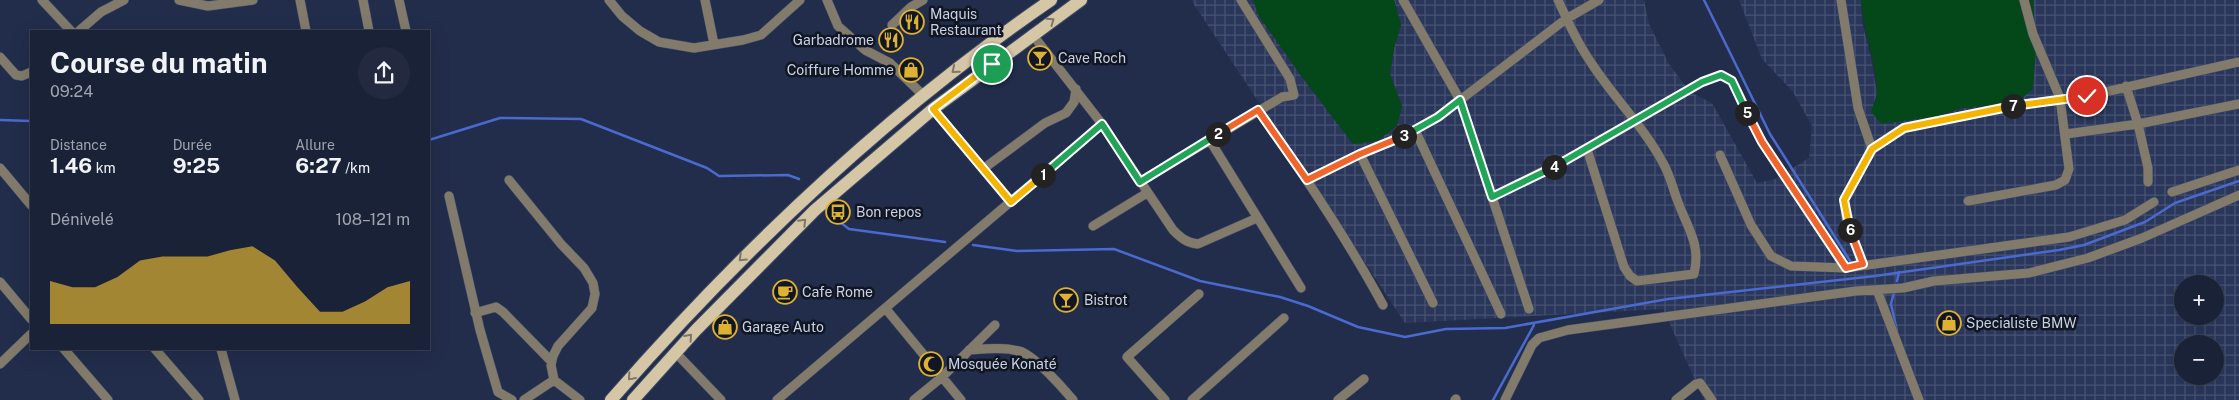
<!DOCTYPE html>
<html lang="fr">
<head>
<meta charset="utf-8">
<style>
	:root { --surface:#1a2238; --page:#232a40; --text:#f1f3f6; --muted:#9fa4ae; --line:#383f53; --accent:#deb133 }
	body { margin:0; font-family:"Public Sans",sans-serif; background:var(--page); color:var(--text); height:100vh; display:flex; flex-direction:column; font-size:19px; white-space:nowrap }
	* { box-sizing:border-box; margin:0 }
	p { font-size:16px; color:var(--muted) }
	.icon { flex:none; width:28px; height:28px; fill:none; stroke:currentColor; stroke-width:2; stroke-linecap:round; stroke-linejoin:round }
	.map { position:relative; flex:1; overflow:hidden }
	.panel { position:absolute; left:30px; top:30px; width:400px; height:320px; display:flex; flex-direction:column; background:var(--surface); border-radius:0px; box-shadow:0 5px 20px #0002,0 0 0 1px var(--line) }
	.panel>* { flex:none }
	.tools { position:absolute; left:2174px; top:275px; display:grid; gap:10px }
	.tools a { display:grid; place-items:center; width:50px; height:50px; border-radius:50%; background:var(--surface); box-shadow:0 5px 20px #0002,0 0 0 1px var(--line); font-size:25px }
	.pin { position:absolute; display:grid; place-items:center; width:42px; height:42px; color:#fff; margin:-21px; border:2px solid #fff; border-radius:50%; box-shadow:0 1px 5px #0007 }
	.km { position:absolute; width:25px; height:25px; margin:-12px; border-radius:50%; background:#222; color:#fff; font-size:14px; line-height:25px; text-align:center }
	.round { display:grid; place-items:center; flex:none; width:52px; height:52px; border-radius:26px; background:var(--page) }
	.headline { display:flex; align-items:center; justify-content:space-between; height:85px; padding:0 20px }
	h1 { font-size:28px; font-weight:700; line-height:38px }
	.metrics { display:grid; grid-template-columns:repeat(3,1fr); gap:8px; height:85px; padding:5px 20px }
	.metrics div { display:grid; align-content:center }
	.metrics b { font-size:21px; font-weight:700 }
	.metrics small { font-size:14px; font-weight:400 }
	.metrics p { font-size:14px }
	.chart { height:140px; padding:10px 20px }
	.chart p { display:flex; justify-content:space-between }
	.chart svg { width:100%; height:90px; margin-top:5px; fill:var(--accent); opacity:.7 }
	.map>svg:first-child { display:block }
</style>
</head>
<body>
<div class="map">
<svg width="2239" height="400" viewBox="0 0 2239 400">
	<defs>
		<pattern id="industrial-grid" width="8" height="8" patternUnits="userSpaceOnUse" patternTransform="scale(1.25)"><rect width="8" height="8" fill="#2a375b"/><path d="M0 4h8M4 0v8" fill="none" stroke="#485372"/></pattern>
	</defs>
	<rect width="100%" height="100%" fill="#222d4b"/>
	<path fill="url(#industrial-grid)" fill-rule="evenodd" d="M 1191,0 L 1253,0 L 1259,16 L 1302,77 L 1353,144 L 1402,106 L 1390,74 L 1394,48 L 1401,25 L 1394,0 L 1644,0 L 1649,24 L 1669,64 L 1690,92 L 1712,103 L 1757,183 L 1775,179 L 1809,158 L 1812,126 L 1793,92 L 1762,59 L 1739,0 L 1861,0 L 1862,22 L 1871,57 L 1877,94 L 1871,112 L 1938,116 L 1962,108 L 2015,104 L 2036,49 L 2033,0 L 2239,0 L 2239,400 L 1704,400 L 1663,309 L 1405,323 ZM 2182,284 L 2215,284 L 2215,316 L 2182,316 ZM 2182,344 L 2215,344 L 2215,376 L 2182,376 Z"/>
	<path fill="#044819" d="M 1253,0 L 1394,0 L 1401,25 L 1394,48 L 1390,74 L 1402,106 L 1397,126 L 1377,141 L 1353,144 L 1302,77 L 1259,16 Z
		M 1861,0 L 2033,0 L 2036,49 L 2033,89 L 2015,104 L 1962,108 L 1938,116 L 1882,124 L 1871,112 C 1873,106 1876,99 1877,93 C 1877,65 1863,30 1861,0 Z"/>
	<g fill="none" stroke-linecap="round" stroke-linejoin="round">
		<path stroke="#4a6acf" stroke-width="2.5" d="M 1704,0 L 1770,134 L 1852,264
			M 0,120 L 31,121
			M 429,140 L 500,118 L 581,119 L 707,168 L 719,176 L 788,175 L 799,179
			M 832,216 L 849,229 L 945,242
			M 973,245 L 1017,251 L 1114,249 L 1200,281 L 1280,297 L 1308,306 L 1358,327 L 1405,337 L 1446,329 L 1505,328 L 1668,299 L 1875,276 L 2059,250 L 2084,245 L 2145,222 L 2175,203 L 2239,181
			M 1897,281 L 1899,272
			M 1894,292 L 1891,304 L 1897,331
			M 1493,400 L 1534,325"/>
		<g stroke="#404b67" stroke-width="10">
			<path id="street" d="M 42,0 L 71,31
				M 179,0 L 208,6 L 253,0
				M 300,0 L 306,31
				M 363,0 L 369,31
				M 399,0 L 406,31
				M 609,0 L 622,16 L 640,31 L 659,42 L 694,48 L 743,40 L 761,35 L 800,0
				M 705,0 L 714,44
				M 827,0 L 838,26 L 865,50 L 890,63 L 924,96
				M 1403,0 L 1460,100 L 1529,309
				M 1558,0 C 1568,22 1578,44 1592,64 C 1614,98 1644,127 1663,163 C 1670,175 1673,189 1678,202 C 1688,229 1701,244 1694,274 L 1637,281 L 1630,276 L 1624,267 L 1587,149
				M 1841,0 L 1858,108 L 1872,149 L 1844,200 L 1847,223 L 1863,264
				M 892,25 L 911,7 L 923,0
				M 79,31 L 101,12 L 124,0
				M 1032,34 L 1102,124 L 1173,230 C 1181,238 1187,243 1198,244 L 1257,218
				M 0,57 L 16,75 L 22,76 L 31,72
				M 2126,86 L 2138,124 L 2239,104
				M 933,109 L 1011,202
				M 1258,110 C 1303,173 1346,237 1383,305
				M 1415,130 L 1501,314
				M 2066,134 L 2138,124 L 2148,168 L 2148,182
				M 1209,139 L 1301,288
				M 1872,149 L 1904,128 L 2016,105 L 2087,96 L 2239,62
				M 1360,154 L 1433,303
				M 1720,155 L 1751,225 L 1771,256 L 1791,266 L 1846,268
				M 0,168 L 31,205
				M 983,169 L 1045,123 L 1066,113 L 1074,102 L 1076,89
				M 509,180 L 561,244 L 584,268 L 593,283 L 595,294 L 592,308 L 558,346 L 553,356 L 551,365 L 554,380
				M 1307,180 L 1360,154 L 1400,138 L 1438,117 L 1566,19 L 1599,0
				M 1140,182 L 1282,97 L 1294,95 L 1290,79 L 1241,0
				M 2172,192 L 2239,170
				M 449,196 L 480,330 L 498,392 L 512,400
				M 1492,197 L 1587,149 L 1702,82 L 1721,75 L 1732,81 L 1762,142 L 1846,268 L 2069,237 L 2125,220 L 2154,202
				M 1968,201 L 2056,185 L 2065,180 L 2069,169 L 2060,98 L 2033,34 L 2024,0
				M 1093,226 L 1147,193
				M 0,282 L 31,319
				M 1877,290 L 1919,400
				M 886,309 L 961,400
				M 475,313 L 496,307 L 503,312 L 551,361
				M 64,349 L 108,400
				M 155,349 L 199,400
				M 221,349 L 235,400
				M 969,350 C 986,349 1002,347 1019,351 C 1033,354 1063,388 1073,400
				M 675,352 L 721,400
				M 0,364 L 31,334
				M 524,400 L 554,380 L 580,400
				M 777,400 L 1102,124
				M 914,400 L 942,377 L 995,325
				M 1165,400 L 1127,357 L 1199,294
				M 1192,400 L 1284,318
				M 1338,400 L 1364,379
				M 1455,400 L 1456,399
				M 1505,400 L 1532,345 L 1539,338 L 1568,330 L 1856,291 L 1903,288 L 1934,281 L 2029,273 L 2088,258 L 2142,238 L 2239,195
				M 1676,400 L 1696,384 L 1700,383 L 1712,400"/>
		</g>
		<g stroke="#404b67" stroke-width="14">
			<path id="primary" d="M 611,400 C 742,250 886,113 1051,0
				M 633,400 L 696,330 L 815,210 L 933,109 L 1081,0"/>
		</g>
		<use href="#street" stroke="#827b6b" stroke-width="9"/>
		<use href="#primary" stroke="#d5c7a6" stroke-width="12"/>
	</g>
	<defs><path id="oneway-chevron" d="M-2-3.5L2.5 0L-2 3.5" fill="none" stroke-width="1.6" stroke-linecap="round" stroke-linejoin="round" transform="scale(1.25)"/></defs>
	<g stroke="#7d776b">
		<use href="#oneway-chevron" transform="translate(1051 21) rotate(-35)"/>
		<use href="#oneway-chevron" transform="translate(955 70) rotate(141)"/>
		<use href="#oneway-chevron" transform="translate(803 222) rotate(-45)"/>
		<use href="#oneway-chevron" transform="translate(742 258) rotate(136)"/>
		<use href="#oneway-chevron" transform="translate(689 337) rotate(-48)"/>
		<use href="#oneway-chevron" transform="translate(631 377) rotate(131)"/>
	</g>
	<g fill="none" stroke-linecap="round" stroke-linejoin="round">
		<g stroke="#fff" stroke-width="10">
			<path id="split-1" d="M 992,64 L 933,109 L 1011,202 L 1043,175"/>
		</g>
		<g stroke="#fff" stroke-width="10">
			<path id="split-2" d="M 1043,175 L 1102,124 L 1140,182 L 1218,134"/>
		</g>
		<g stroke="#fff" stroke-width="10">
			<path id="split-3" d="M 1218,134 L 1258,110 L 1307,180 L 1360,154 L 1404,136"/>
		</g>
		<g stroke="#fff" stroke-width="10">
			<path id="split-4" d="M 1404,136 L 1438,117 L 1460,100 L 1492,197 L 1554,167"/>
		</g>
		<g stroke="#fff" stroke-width="10">
			<path id="split-5" d="M 1554,167 L 1702,82 L 1721,75 L 1732,81 L 1747,113"/>
		</g>
		<g stroke="#fff" stroke-width="10">
			<path id="split-6" d="M 1747,113 L 1762,142 L 1846,268 L 1863,264 L 1850,230"/>
		</g>
		<g stroke="#fff" stroke-width="10">
			<path id="split-7" d="M 1850,230 L 1844,200 L 1872,149 L 1904,128 L 2013,106"/>
		</g>
		<g stroke="#fff" stroke-width="10">
			<path id="split-8" d="M 2013,106 L 2087,96"/>
		</g>
		<use href="#split-1" stroke="#f5b400" stroke-width="6"/>
		<use href="#split-2" stroke="#22a559" stroke-width="6"/>
		<use href="#split-3" stroke="#f0652b" stroke-width="6"/>
		<use href="#split-4" stroke="#22a559" stroke-width="6"/>
		<use href="#split-5" stroke="#22a559" stroke-width="6"/>
		<use href="#split-6" stroke="#f0652b" stroke-width="6"/>
		<use href="#split-7" stroke="#f5b400" stroke-width="6"/>
		<use href="#split-8" stroke="#f5b400" stroke-width="6"/>
	</g>
	<defs>
		<g id="restaurant-ring" transform="scale(1.25)"><circle r="9.5" fill="#111623" stroke="#deb133" stroke-width="1.5"/><path d="M-5-6h1v4h1v-4h1v4h1v-4h1v5L-1.5 .5V6h-2V.5L-5-1ZM5-6V6H3V1.5H1.5Q1.5-4 5-6Z" fill="#deb133"/></g>
		<g id="bar-ring" transform="scale(1.25)"><circle r="9.5" fill="#111623" stroke="#deb133" stroke-width="1.5"/><path d="M-6-5H6L.8 .8V4.5H3.5V6h-7V4.5H-.8V.8Z" fill="#deb133"/></g>
		<g id="shop-ring" transform="scale(1.25)"><circle r="9.5" fill="#111623" stroke="#deb133" stroke-width="1.5"/><path d="M-5-2.5h2.3a2.7 3.5 0 0 1 5.4 0H5L5.5 6h-11ZM-1.5-2.5h3a1.5 2.3 0 0 0-3 0Z" fill="#deb133"/></g>
		<g id="bus-ring" transform="scale(1.25)"><circle r="9.5" fill="#111623" stroke="#deb133" stroke-width="1.5"/><path d="M-5-6H5V4H4V6H2V4H-2V6H-4V4H-5ZM-3.5-4V0h7V-4ZM-3.5 1.2v1.5H-2V1.2ZM2 1.2v1.5H3.5V1.2Z" fill="#deb133"/></g>
		<g id="cafe-ring" transform="scale(1.25)"><circle r="9.5" fill="#111623" stroke="#deb133" stroke-width="1.5"/><path d="M-5.5-4.5H6V0H3Q3 3.5 0 3.5H-2.5Q-5.5 3.5-5.5 0ZM3-3.2v2h1.7v-2ZM-6 4.5H4V6H-6Z" fill="#deb133"/></g>
		<g id="mosque-ring" transform="scale(1.25)"><circle r="9.5" fill="#111623" stroke="#deb133" stroke-width="1.5"/><path d="M3.5-4.9A6 6 0 1 0 3.5 4.9A5 5 0 1 1 3.5-4.9Z" fill="#deb133"/></g>
	</defs>
	<g fill-rule="evenodd">
		<use href="#restaurant-ring" x="912" y="22"/>
		<use href="#restaurant-ring" x="891" y="40"/>
		<use href="#bar-ring" x="1040" y="58"/>
		<use href="#shop-ring" x="911" y="70"/>
		<use href="#bus-ring" x="838" y="212"/>
		<use href="#cafe-ring" x="785" y="292"/>
		<use href="#bar-ring" x="1066" y="300"/>
		<use href="#shop-ring" x="1949" y="323"/>
		<use href="#shop-ring" x="725" y="327"/>
		<use href="#mosque-ring" x="931" y="364"/>
	</g>
	<g text-anchor="middle" dominant-baseline="central" stroke-width="5" stroke-linejoin="round" paint-order="stroke">
		<g font-size="14" fill="#c9d1e4" stroke="#111623" text-anchor="start">
			<text x="930" y="14">Maquis<tspan x="930" dy="16">Restaurant</tspan></text>
			<text x="874" y="40" text-anchor="end">Garbadrome</text>
			<text x="1058" y="58">Cave Roch</text>
			<text x="894" y="70" text-anchor="end">Coiffure Homme</text>
			<text x="856" y="212">Bon repos</text>
			<text x="802" y="292">Cafe Rome</text>
			<text x="1084" y="300">Bistrot</text>
			<text x="1966" y="323">Specialiste BMW</text>
			<text x="742" y="327">Garage Auto</text>
			<text x="948" y="364">Mosquée Konaté</text>
		</g>
	</g>
</svg>
<div class="tools">
<a>+</a>
<a>−</a>
</div>
<div class="pin" style="left:992px;top:64px;background:#1e9e55"><svg class="icon" aria-label="arrive" viewBox="0 0 24 24"><path d="M6 21V4h12l-3 4 3 4H6"/></svg></div>
<div class="pin" style="left:2087px;top:96px;background:#d93025"><svg class="icon" aria-label="check" viewBox="0 0 24 24"><path d="M5 12l5 5 9-10"/></svg></div>
<b class="km" style="left:1043px;top:175px">1</b>
<b class="km" style="left:1218px;top:134px">2</b>
<b class="km" style="left:1404px;top:136px">3</b>
<b class="km" style="left:1554px;top:167px">4</b>
<b class="km" style="left:1747px;top:113px">5</b>
<b class="km" style="left:1850px;top:230px">6</b>
<b class="km" style="left:2013px;top:106px">7</b>
<section class="panel">
<div class="headline"><div><h1>Course du matin</h1><p>09:24</p></div><a class="round"><svg class="icon" aria-label="share" viewBox="0 0 24 24"><path d="M12 15V3M7 8l5-5 5 5M5 13v7h14v-7"/></svg></a></div>
<div class="metrics">
<div><p>Distance</p><b>1.46<small> km</small></b></div>
<div><p>Durée</p><b>9:25</b></div>
<div><p>Allure</p><b>6:27<small> /km</small></b></div>
</div>
<div class="chart"><p><span>Dénivelé</span>108–121 m</p>
<svg viewBox="0 0 160 44" preserveAspectRatio="none"><path d="M0 44V23L10 26L20 26L30 21L40 13L50 11L60 11L70 11L80 8L90 6L100 13L110 26L120 38L130 38L140 33L150 26L160 23V44z"/></svg>
</div>
</section>
</div>
</body>
</html>
